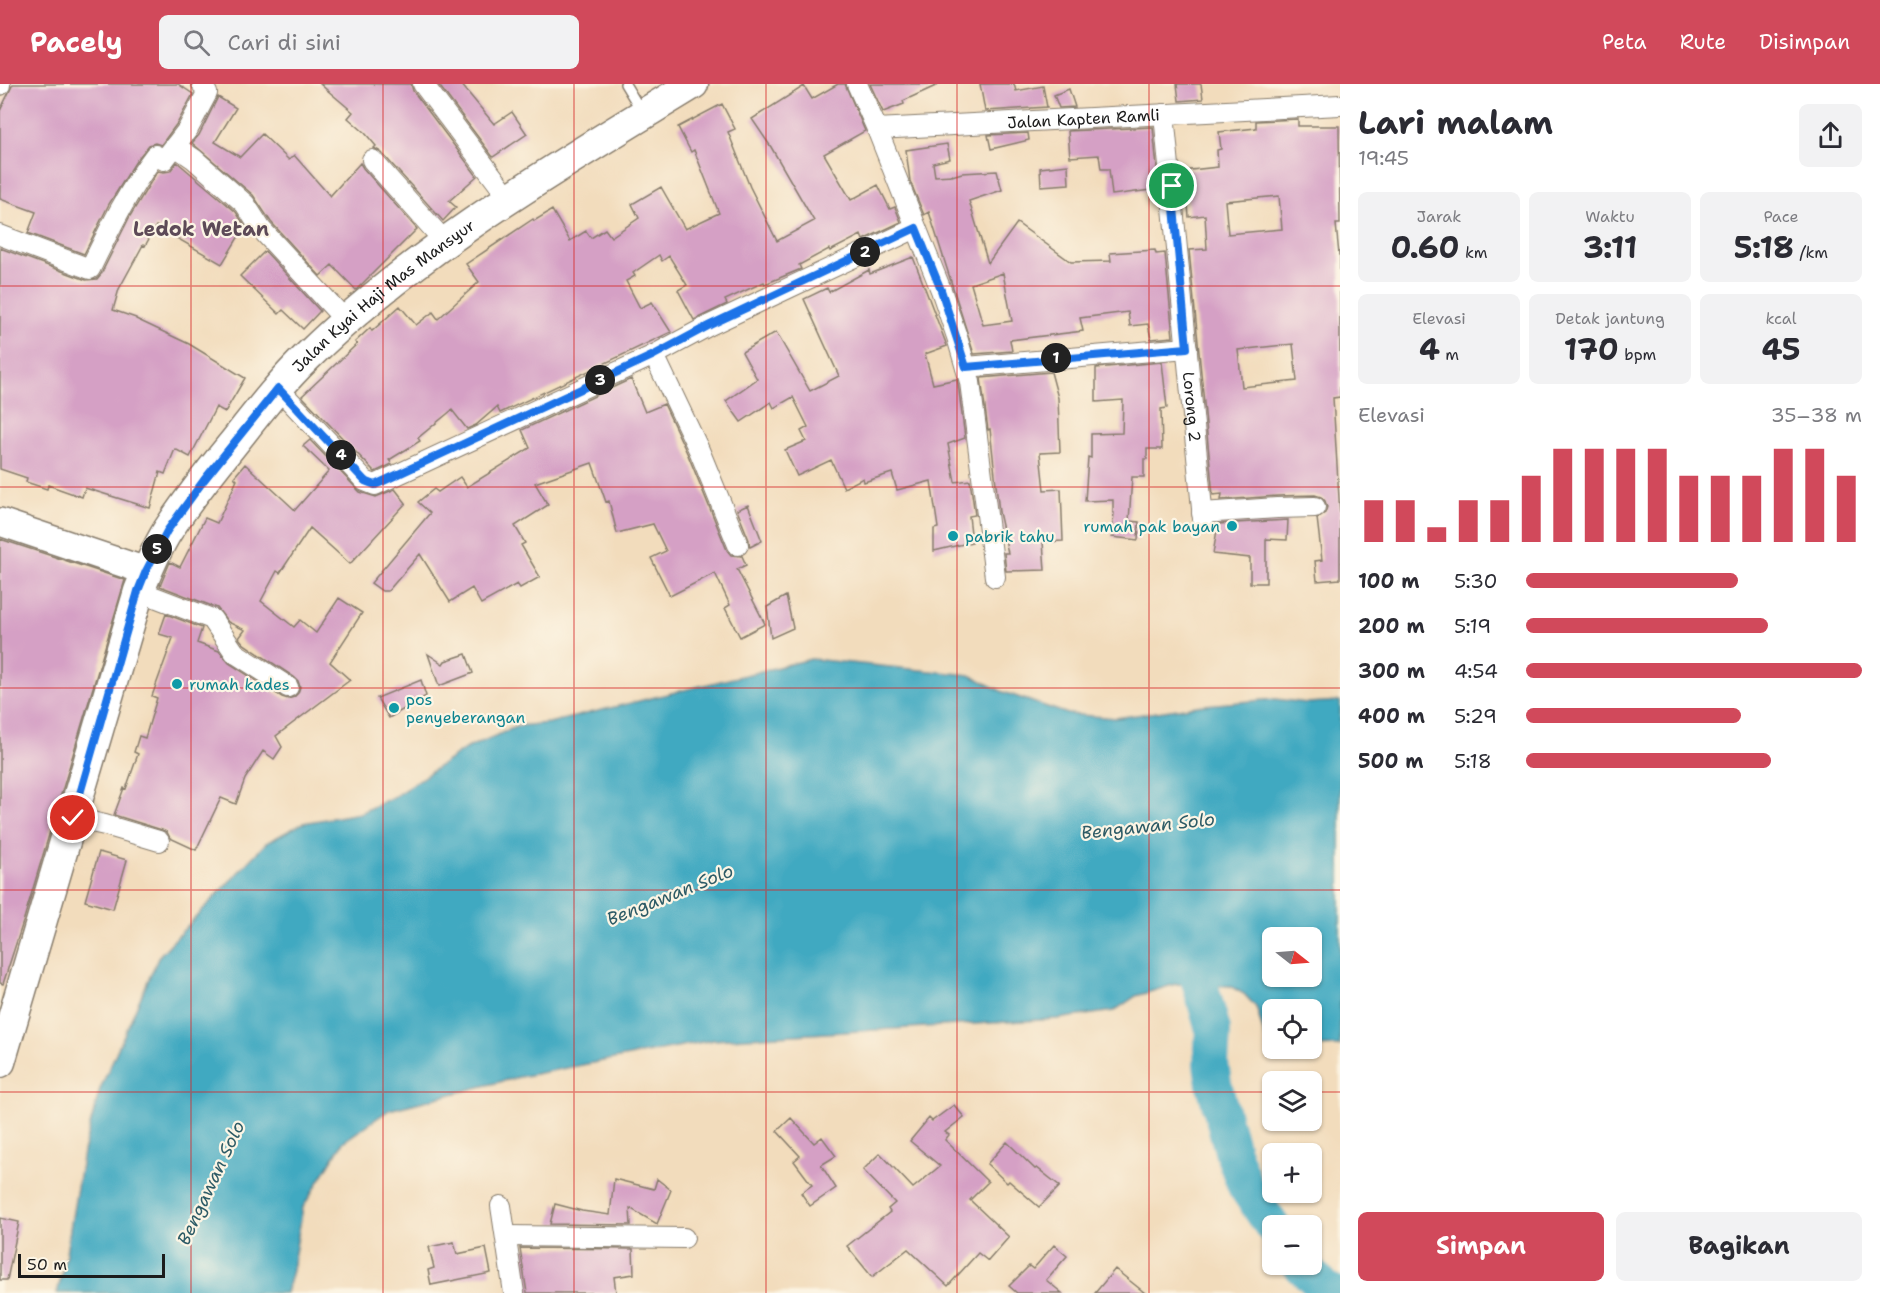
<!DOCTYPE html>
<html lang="id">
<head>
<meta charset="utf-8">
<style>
	:root { --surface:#fff; --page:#f2f2f3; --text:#2b2b33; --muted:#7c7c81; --accent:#d1495b }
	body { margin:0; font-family:"Shantell Sans",sans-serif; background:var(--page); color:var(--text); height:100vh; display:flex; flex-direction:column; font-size:22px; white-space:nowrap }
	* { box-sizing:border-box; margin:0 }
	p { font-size:20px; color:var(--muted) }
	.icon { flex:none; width:33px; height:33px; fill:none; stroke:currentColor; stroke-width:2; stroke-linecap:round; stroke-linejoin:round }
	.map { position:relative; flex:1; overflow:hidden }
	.details { display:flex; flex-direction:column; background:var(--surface); width:540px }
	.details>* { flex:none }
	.needle { width:39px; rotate:107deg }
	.buttons { position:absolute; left:1262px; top:843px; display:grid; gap:12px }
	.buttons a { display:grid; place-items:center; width:60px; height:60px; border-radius:9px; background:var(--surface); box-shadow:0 2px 4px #0004; font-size:30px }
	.scale { position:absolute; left:18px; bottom:15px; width:147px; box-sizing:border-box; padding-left:6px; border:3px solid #1c1c1c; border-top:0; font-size:16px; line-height:21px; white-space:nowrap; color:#1c1c1c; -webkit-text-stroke:4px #fcf5e5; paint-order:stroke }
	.pin { position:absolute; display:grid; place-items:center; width:51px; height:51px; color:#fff; margin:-26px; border:3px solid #fff; border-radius:50%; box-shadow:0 2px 6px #0007 }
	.km { position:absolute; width:30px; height:30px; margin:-15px; border-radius:50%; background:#222; color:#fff; font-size:16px; line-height:30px; text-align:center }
	.round { display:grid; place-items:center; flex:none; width:63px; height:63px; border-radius:9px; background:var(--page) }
	.headline { display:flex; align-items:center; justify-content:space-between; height:102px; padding:0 18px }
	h1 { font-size:33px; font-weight:700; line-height:45px }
	.figures { display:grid; grid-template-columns:repeat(3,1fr); gap:9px; height:102px; padding:6px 18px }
	.figures div { display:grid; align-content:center; border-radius:9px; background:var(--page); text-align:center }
	.figures b { font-size:30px; font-weight:700 }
	.figures small { font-size:16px; font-weight:400 }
	.figures p { font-size:16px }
	.chart { height:168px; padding:12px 18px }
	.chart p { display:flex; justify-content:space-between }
	.chart svg { width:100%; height:108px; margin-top:6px; stroke:var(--accent); stroke-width:6 }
	.action { display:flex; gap:12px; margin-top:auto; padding:12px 18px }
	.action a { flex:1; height:69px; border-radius:9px; background:var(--accent); color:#fff; font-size:24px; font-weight:700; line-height:69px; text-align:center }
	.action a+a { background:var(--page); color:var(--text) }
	ul { padding:0 18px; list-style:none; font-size:20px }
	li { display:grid; grid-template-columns:96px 72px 1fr; align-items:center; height:45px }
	li i { height:15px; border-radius:8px; background:var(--accent) }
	header { display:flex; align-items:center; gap:36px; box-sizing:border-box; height:84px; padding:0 30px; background:var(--accent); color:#fff }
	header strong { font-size:28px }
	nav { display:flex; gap:33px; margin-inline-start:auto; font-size:21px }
	.search { width:420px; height:54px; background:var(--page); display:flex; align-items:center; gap:15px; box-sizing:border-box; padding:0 21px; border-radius:9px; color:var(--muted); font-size:22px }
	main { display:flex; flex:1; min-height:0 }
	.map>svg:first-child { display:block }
</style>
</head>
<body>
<header>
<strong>Pacely</strong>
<div class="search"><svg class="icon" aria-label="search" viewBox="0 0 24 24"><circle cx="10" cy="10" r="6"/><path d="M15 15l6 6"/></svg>Cari di sini</div>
<nav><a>Peta</a><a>Rute</a><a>Disimpan</a></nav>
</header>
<main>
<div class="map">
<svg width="1340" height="1209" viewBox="0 0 1340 1209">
	<rect width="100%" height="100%" fill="#fcf5e5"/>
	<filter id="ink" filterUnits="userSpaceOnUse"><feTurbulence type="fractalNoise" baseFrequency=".0167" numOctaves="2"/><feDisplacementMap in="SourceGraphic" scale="12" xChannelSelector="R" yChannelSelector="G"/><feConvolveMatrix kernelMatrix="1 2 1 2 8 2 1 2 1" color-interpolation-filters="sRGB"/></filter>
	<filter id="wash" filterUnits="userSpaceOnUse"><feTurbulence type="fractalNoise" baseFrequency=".008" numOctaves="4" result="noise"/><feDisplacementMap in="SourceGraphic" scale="24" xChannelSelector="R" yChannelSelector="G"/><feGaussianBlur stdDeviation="1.35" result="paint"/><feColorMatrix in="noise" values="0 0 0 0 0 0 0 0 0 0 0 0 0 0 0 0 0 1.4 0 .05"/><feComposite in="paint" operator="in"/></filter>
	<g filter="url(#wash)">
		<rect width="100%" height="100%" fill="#f2dcbc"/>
		<path fill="#41a9c1" stroke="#2e626e" stroke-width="1.5" fill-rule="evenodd" d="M 811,575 L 970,591 L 1003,608 L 1068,630 L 1116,634 L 1205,621 L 1276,615 L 1307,619 L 1340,617 L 1340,962 L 1311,963 L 1311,926 L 1272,926 L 1272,957 L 1265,953 L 1256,923 L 1244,910 L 1230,902 L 1176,900 L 1136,912 L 1114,927 L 1057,935 L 713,956 L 519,993 L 389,1026 L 343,1058 L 303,1123 L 292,1186 L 286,1209 L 57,1209 L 63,1187 L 83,1068 L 100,1005 L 159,872 L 266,759 L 303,739 L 360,729 L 395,712 L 465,665 L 518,642 L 549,639 ZM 1272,854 L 1311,854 L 1311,892 L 1272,892 Z"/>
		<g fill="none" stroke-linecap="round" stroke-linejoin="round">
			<path stroke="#41a9c1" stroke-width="36" d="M 1182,854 L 1200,900 L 1213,946 L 1211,980 L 1214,1000 L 1232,1067 L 1245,1102 L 1272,1142
				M 1299,1180 L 1326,1205 L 1333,1209"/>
		</g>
		<g id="blocks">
			<path fill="#d5a0c5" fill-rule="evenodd" d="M 13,0 L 178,0 L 193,10 L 178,38 L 161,61 L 155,59 L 149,61 L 136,77 L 109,120 L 84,170 L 28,149 L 36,128 L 0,115 L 0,27 Z
				M 320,0 L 411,0 L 413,7 L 477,92 L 449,117 L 456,123 L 443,137 L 381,68 L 374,64 L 376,62 L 365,49 L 348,34 L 353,28 Z
				M 438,0 L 461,0 L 494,40 L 512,28 L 527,50 L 493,73 Z
				M 838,0 L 845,0 L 865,47 L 824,70 L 851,116 L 878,101 L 890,125 L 895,123 L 901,138 L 863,156 L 861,151 L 830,167 L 829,165 L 799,181 L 801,185 L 765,200 L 764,198 L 725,216 L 727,220 L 694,236 L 678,206 L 687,201 L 669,172 L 662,177 L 659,171 L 633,189 L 635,192 L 626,197 L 640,224 L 652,218 L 671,248 L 500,329 L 497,323 L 476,341 L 467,345 L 452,326 L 418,354 L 420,357 L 389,376 L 392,380 L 375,388 L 302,312 L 357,260 L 355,258 L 370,244 L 372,247 L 400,222 L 416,241 L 433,228 L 438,235 L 479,198 L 466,180 L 533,135 L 534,137 L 552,126 L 570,157 L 586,147 L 591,154 L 605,145 L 611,153 L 639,134 L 632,120 L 661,103 L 685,145 L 719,129 L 694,66 L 691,68 L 678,43 L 722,20 L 735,45 L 728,48 L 750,103 L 777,157 L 814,137 L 771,63 L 752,35 L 804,2 L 812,15 Z
				M 870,0 L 940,0 L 903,17 L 904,20 L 883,28 Z
				M 980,0 L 1014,0 L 1016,7 L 1043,2 L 1047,23 L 985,27 Z
				M 1177,0 L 1201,0 L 1203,15 L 1179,17 Z
				M 1069,5 L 1075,23 L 1059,24 L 1054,11 Z
				M 218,13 L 236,24 L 215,58 L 240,73 L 262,50 L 289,76 L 294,71 L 330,112 L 360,79 L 363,84 L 417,145 L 356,206 L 332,181 L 320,192 L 271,138 L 253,111 L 192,59 L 199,51 Z
				M 1298,35 L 1298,42 L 1339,42 L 1340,140 L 1336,140 L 1339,171 L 1340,171 L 1340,313 L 1333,314 L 1340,431 L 1340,495 L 1317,497 L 1315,477 L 1322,476 L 1317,434 L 1325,429 L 1327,423 L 1325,417 L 1321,413 L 1315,411 L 1277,412 L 1221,416 L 1222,410 L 1213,411 L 1189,166 L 1207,165 L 1205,131 L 1189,133 L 1187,108 L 1184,108 L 1182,87 L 1218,83 L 1217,66 L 1221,65 L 1219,48 L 1256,44 L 1256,37 ZM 1279,112 L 1282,145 L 1228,150 L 1225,117 ZM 1293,260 L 1297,297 L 1242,303 L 1238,266 Z
				M 1153,43 L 1159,105 L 1112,111 L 1109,85 L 1101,85 L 1099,71 L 1070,73 L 1068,47 Z
				M 1028,49 L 1029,56 L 991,65 L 988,51 Z
				M 947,60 L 950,75 L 933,79 L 935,92 L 952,91 L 952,92 L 962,89 L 997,87 L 1002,106 L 969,117 L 988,179 L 1017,139 L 1071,178 L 1111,177 L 1110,169 L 1155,166 L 1156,170 L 1165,169 L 1173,253 L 1151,255 L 1148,240 L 1130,242 L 1128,228 L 1080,234 L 1083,247 L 1010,256 L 1012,267 L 974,270 L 929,128 L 924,131 L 910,97 L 906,66 ZM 1003,189 L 1012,237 L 983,241 L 971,200 Z
				M 177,78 L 236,128 L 245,142 L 222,180 L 156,142 L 145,162 L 143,161 L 119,205 L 113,226 L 136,234 L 136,235 L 189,260 L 245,294 L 225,328 L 216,323 L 190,373 L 175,365 L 165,390 L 160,388 L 150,424 L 85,404 L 82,413 L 48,401 L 47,405 L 26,398 L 27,394 L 0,385 L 0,164 L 86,196 L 97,195 L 101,190 L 130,132 L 155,91 L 158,87 L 164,88 L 170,87 Z
				M 1068,81 L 1069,100 L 1041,102 L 1040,84 Z
				M 265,167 L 320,227 L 303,245 L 283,226 L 279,230 L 240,192 Z
				M 913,173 L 947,262 L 925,270 L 933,300 L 957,295 L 958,300 L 965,354 L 948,360 L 955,398 L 970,396 L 975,431 L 969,432 L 972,458 L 934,467 L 934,445 L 938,444 L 931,397 L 897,406 L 892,389 L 864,398 L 863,394 L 844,404 L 831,376 L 797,392 L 785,366 L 806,357 L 801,347 L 808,343 L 793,313 L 774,324 L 771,318 L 741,338 L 726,317 L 757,295 L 742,268 L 776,248 L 810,307 L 839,292 L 804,215 L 827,204 L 829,208 L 869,186 L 870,190 Z
				M 1162,278 L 1167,324 L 1161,325 L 1162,365 L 1147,365 L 1147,375 L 1144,375 L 1144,393 L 1132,393 L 1129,437 L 1139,438 L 1138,456 L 1112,453 L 1114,429 L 1113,429 L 1113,416 L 1085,417 L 1088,373 L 1091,374 L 1091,350 L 1122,349 L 1123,316 L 1096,318 L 1096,284 Z
				M 1051,288 L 1058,314 L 1060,368 L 1040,369 L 1044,406 L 1061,405 L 1063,457 L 1043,458 L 1045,486 L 1006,487 L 1004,469 L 1008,469 L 999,428 L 990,345 L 988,346 L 981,294 Z
				M 631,295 L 645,328 L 664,320 L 688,371 L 727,466 L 731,471 L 742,472 L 746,481 L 737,485 L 765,540 L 740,553 L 725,524 L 730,521 L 715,489 L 670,512 L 651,474 L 666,467 L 653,440 L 617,449 L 609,417 L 606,418 L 592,379 L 535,399 L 548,421 L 515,442 L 525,459 L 521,461 L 540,493 L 520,504 L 517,500 L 481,520 L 472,504 L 450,518 L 420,470 L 388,507 L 382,507 L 371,499 L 430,429 L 418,418 L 434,405 L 438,408 L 460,393 L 467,403 L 530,364 L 522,346 Z
				M 310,356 L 360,408 L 376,413 L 395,405 L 406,419 L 350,480 L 310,444 L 280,489 L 277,487 L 261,517 L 294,543 L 300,536 L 316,549 L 339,514 L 362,529 L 330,578 L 350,596 L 276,652 L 282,663 L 274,675 L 263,667 L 245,695 L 236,720 L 221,714 L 196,766 L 170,754 L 167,748 L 162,746 L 114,731 L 124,704 L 126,705 L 138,670 L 134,668 L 139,652 L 145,654 L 157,614 L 152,612 L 173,554 L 159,550 L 166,530 L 202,544 L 197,559 L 219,567 L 229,579 L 282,613 L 288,615 L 294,613 L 298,609 L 300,603 L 298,597 L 294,593 L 244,560 L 239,554 L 245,546 L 228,538 L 217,524 L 160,502 L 170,478 L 180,483 L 205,434 L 217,439 L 237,396 L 234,393 L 245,380 L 295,426 L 329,387 L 303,362 Z
				M 748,421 L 762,457 L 750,463 L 749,456 L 737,426 Z
				M 1288,436 L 1287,456 L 1266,455 L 1266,499 L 1250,499 L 1250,474 L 1213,470 L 1218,440 Z
				M 0,455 L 125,496 L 23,838 L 3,900 L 0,899 Z
				M 786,512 L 793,544 L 771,554 L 767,523 Z
				M 428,570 L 443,580 L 445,577 L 466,570 L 473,589 L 439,602 Z
				M 421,596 L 426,612 L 389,634 L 377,614 Z
				M 99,768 L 127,776 L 113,825 L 85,817 Z
				M 954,1021 L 964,1033 L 945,1048 L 949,1051 L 945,1056 L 988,1098 L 970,1116 L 1009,1153 L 988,1177 L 978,1169 L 948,1202 L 908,1165 L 872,1193 L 847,1162 L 890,1128 L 888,1125 L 895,1119 L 863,1086 L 880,1069 L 913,1104 L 940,1082 L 910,1057 L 929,1034 L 932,1037 Z
				M 791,1034 L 814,1059 L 822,1053 L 836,1072 L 821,1081 L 836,1104 L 810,1122 L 801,1109 L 812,1101 L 794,1077 L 800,1072 L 777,1047 Z
				M 1007,1058 L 1035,1085 L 1037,1084 L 1060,1102 L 1039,1123 L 1009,1097 L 1007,1099 L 987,1080 Z
				M 614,1095 L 654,1105 L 657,1095 L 671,1106 L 657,1140 L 630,1124 L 631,1141 L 550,1140 L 555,1120 L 582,1127 L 610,1131 Z
				M 0,1134 L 19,1138 L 7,1196 L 0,1196 Z
				M 454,1158 L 457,1170 L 486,1164 L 491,1189 L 431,1201 L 428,1186 L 434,1184 L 429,1163 Z
				M 1054,1161 L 1067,1172 L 1046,1196 L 1062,1209 L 1017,1209 L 1009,1202 L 1029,1182 L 1033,1185 Z
				M 520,1164 L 633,1165 L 634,1190 L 614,1193 L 616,1209 L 527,1209 Z
				M 1115,1185 L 1145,1209 L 1095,1209 Z"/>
		</g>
	</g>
	<g filter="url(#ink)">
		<use href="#blocks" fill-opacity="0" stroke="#877c6c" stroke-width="1.5"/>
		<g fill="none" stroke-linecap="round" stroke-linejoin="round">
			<g stroke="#877c6c" stroke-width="12">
				<path id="service" d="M 625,0 L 642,28"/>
			</g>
			<g stroke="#877c6c" stroke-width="22">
				<g id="minor">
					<path d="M 423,0 L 509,114"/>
					<path id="s1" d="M 857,0 L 877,45 L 1340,21"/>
					<path d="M 0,1 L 0,0"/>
					<path id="s2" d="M 1164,30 L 1203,435"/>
					<path d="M 877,45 L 941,206 L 957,253 L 970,298 L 995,493"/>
					<path d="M 175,62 L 194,75 L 245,120 L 261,145 L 346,237"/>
					<path d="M 372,76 L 445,158"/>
					<path d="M 0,151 L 90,185 C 109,146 129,105 155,71 L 164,76 L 188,45 L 207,9 L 202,0"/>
					<path d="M 654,271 L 699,366 L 738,461"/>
					<path d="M 966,283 L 1187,264"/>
					<path d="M 278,304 L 365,397 L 375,401 L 654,271 L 710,241 L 916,144"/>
					<path d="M 1202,429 L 1277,424 L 1315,423"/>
					<path d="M 139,507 L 212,535 L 235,569 L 288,603"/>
					<path d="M 73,734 L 105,741 L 159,757"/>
					<path d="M 501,1122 L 514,1209"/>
					<path d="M 506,1152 L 684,1154"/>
				</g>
			</g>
			<g stroke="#877c6c" stroke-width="30">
				<path id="secondary" d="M 0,438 L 146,487"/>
			</g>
			<g stroke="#877c6c" stroke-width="33">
				<g id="primary">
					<path id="s3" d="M 0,978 L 139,507 C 147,487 156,465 168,446 C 187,417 209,389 231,362 C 255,332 279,300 307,273 C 420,162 559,82 693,0"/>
				</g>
			</g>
			<use href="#service" stroke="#fff" stroke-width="9"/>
			<use href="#minor" stroke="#fff" stroke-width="20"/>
			<use href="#secondary" stroke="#fff" stroke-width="27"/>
			<use href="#primary" stroke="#fff" stroke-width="30"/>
		</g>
	</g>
	<g fill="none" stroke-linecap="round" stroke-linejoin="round" filter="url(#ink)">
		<g stroke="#fff" stroke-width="12">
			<path id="route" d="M 73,734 L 138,507 L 146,487 L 167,447 L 204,396 L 278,304 L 365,397 L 375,401 L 654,271 L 710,241 L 916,144 L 941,206 L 966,283 L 1187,264 L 1172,102"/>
		</g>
		<use href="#route" stroke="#1a73e8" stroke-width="8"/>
	</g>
	<path fill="none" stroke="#d62828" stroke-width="1.5" stroke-opacity="0.55" d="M 191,0 L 191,1209M 383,0 L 383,1209M 574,0 L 574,1209M 766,0 L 766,1209M 957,0 L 957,1209M 1149,0 L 1149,1209M 0,202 L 1340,202M 0,403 L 1340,403M 0,604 L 1340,604M 0,806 L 1340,806M 0,1008 L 1272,1008M 1311,1008 L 1340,1008"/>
	<g fill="#0f9aa8" stroke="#fcf5e5" stroke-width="2">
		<circle cx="1232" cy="442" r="6"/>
		<circle cx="953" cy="452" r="6"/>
		<circle cx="177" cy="600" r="6"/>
		<circle cx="394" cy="624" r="6"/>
	</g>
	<g text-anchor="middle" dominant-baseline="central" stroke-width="4.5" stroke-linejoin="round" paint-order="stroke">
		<g font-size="16" fill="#1c1c1c" stroke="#fcf5e5">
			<text stroke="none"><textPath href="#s1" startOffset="256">Jalan Kapten Ramli</textPath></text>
			<text stroke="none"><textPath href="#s3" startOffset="879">Jalan Kyai Haji Mas Mansyur</textPath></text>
			<text stroke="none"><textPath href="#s2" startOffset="294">Lorong 2</textPath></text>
		</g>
		<g font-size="16" fill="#0d838f" stroke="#fcf5e5" text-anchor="start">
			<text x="1220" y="442" text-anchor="end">rumah pak bayan</text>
			<text x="965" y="452">pabrik tahu</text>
			<text x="189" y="600">rumah kades</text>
			<text x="406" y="615">pos<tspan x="406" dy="18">penyeberangan</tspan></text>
		</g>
		<g font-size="18" font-style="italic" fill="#2d5b66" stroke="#fcf5e5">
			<text transform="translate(1148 742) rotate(-6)">Bengawan Solo</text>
			<text transform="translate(670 811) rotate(-22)">Bengawan Solo</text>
			<text transform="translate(211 1099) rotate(-65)">Bengawan Solo</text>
		</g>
		<g font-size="20" font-weight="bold" fill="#5d4a57" stroke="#fcf5e5">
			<text x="201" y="145">Ledok Wetan</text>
		</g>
	</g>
</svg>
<div class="buttons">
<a><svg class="needle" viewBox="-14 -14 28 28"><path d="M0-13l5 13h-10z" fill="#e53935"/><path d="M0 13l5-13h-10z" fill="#7c7c81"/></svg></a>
<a><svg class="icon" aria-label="locate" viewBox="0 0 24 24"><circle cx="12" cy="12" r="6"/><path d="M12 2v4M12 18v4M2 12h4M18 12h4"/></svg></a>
<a><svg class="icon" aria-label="layers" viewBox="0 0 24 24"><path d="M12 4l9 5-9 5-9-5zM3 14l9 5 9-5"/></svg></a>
<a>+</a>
<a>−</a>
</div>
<div class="scale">50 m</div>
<div class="pin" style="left:1172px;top:102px;background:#1e9e55"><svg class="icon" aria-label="arrive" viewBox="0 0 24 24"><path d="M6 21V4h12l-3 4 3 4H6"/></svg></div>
<div class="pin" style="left:73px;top:734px;background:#d93025"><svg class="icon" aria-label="check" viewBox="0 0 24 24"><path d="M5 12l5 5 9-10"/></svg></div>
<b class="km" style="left:1056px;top:274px">1</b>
<b class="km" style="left:865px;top:168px">2</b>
<b class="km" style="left:600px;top:296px">3</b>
<b class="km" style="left:341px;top:371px">4</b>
<b class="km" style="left:157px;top:465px">5</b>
</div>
<section class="details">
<div class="headline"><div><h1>Lari malam</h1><p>19:45</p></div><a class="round"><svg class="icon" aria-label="share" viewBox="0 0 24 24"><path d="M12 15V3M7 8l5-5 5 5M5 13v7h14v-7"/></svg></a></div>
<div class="figures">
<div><p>Jarak</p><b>0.60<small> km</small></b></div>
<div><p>Waktu</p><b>3:11</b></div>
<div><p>Pace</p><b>5:18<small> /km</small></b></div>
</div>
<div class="figures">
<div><p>Elevasi</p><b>4<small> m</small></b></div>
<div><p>Detak jantung</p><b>170<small> bpm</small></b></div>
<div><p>kcal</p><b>45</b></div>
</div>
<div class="chart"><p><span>Elevasi</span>35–38 m</p>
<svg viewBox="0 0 160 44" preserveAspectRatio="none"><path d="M5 44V27M15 44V27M25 44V38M35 44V27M45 44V27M55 44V17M65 44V6M75 44V6M85 44V6M95 44V6M105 44V17M115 44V17M125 44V17M135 44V6M145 44V6M155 44V17"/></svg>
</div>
<ul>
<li><b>100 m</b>5:30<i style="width:63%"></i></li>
<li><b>200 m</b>5:19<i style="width:72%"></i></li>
<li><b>300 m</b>4:54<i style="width:100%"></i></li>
<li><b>400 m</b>5:29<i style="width:64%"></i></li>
<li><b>500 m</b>5:18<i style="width:73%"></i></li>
</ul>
<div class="action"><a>Simpan</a><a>Bagikan</a></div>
</section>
</main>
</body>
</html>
